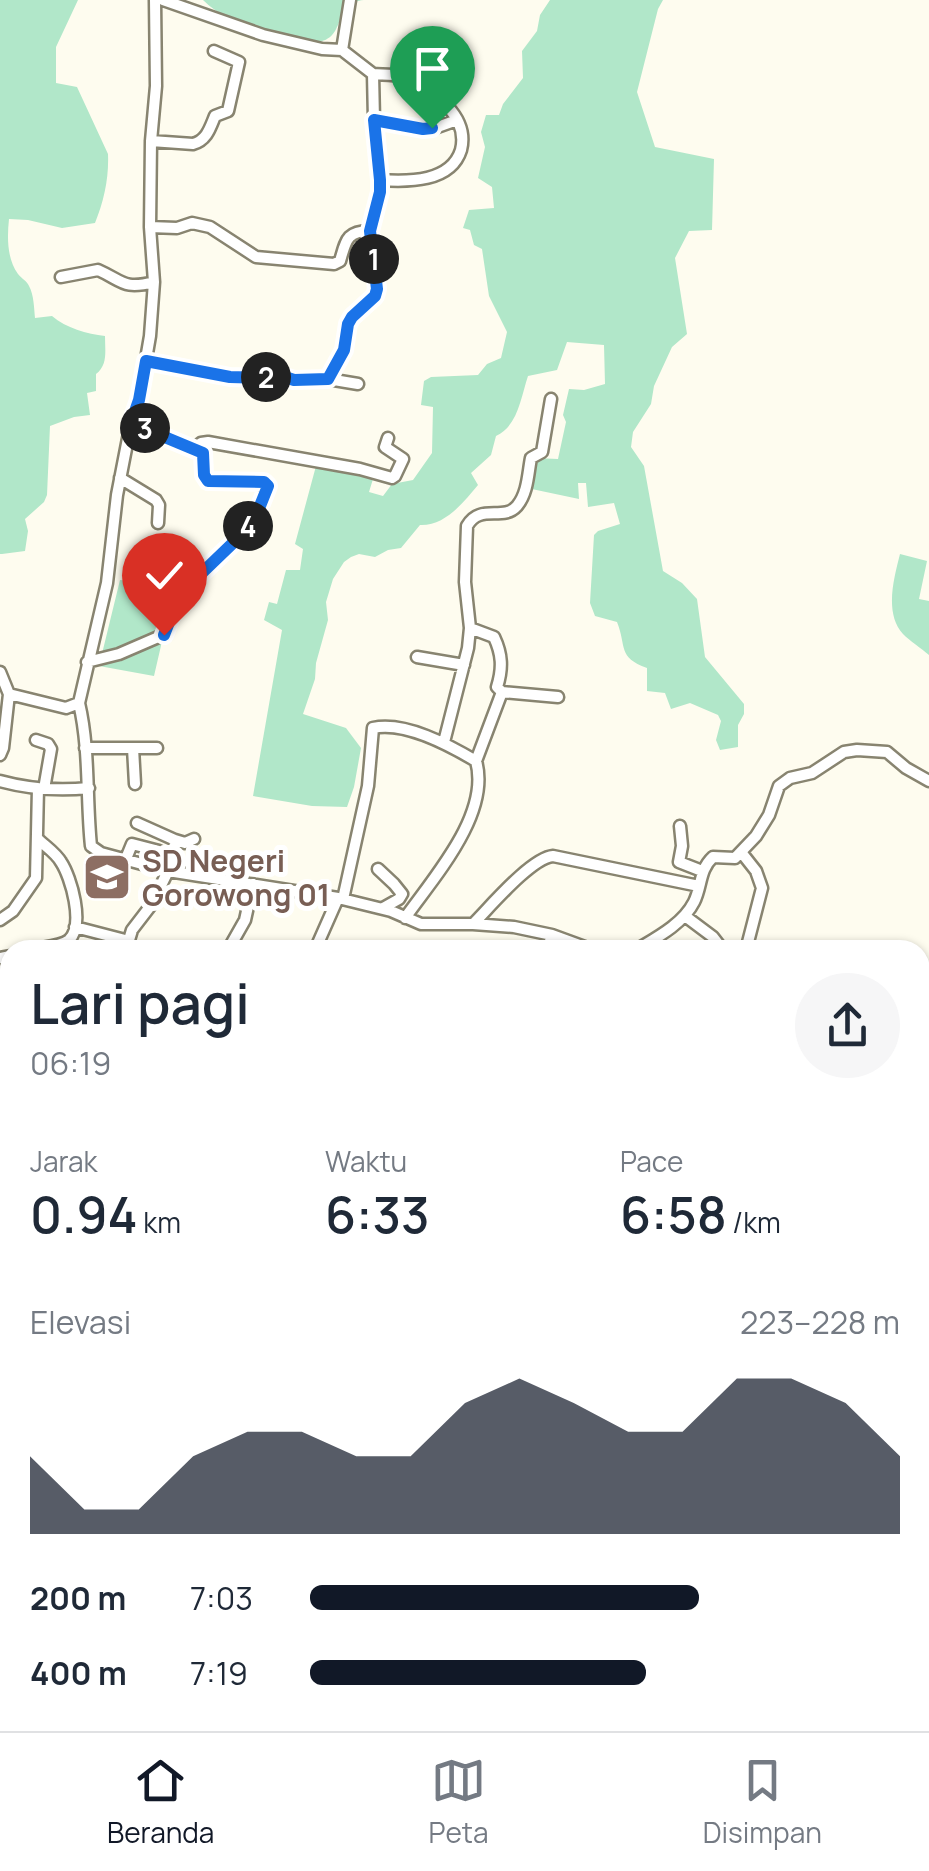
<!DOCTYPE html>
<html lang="id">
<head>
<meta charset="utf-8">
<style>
	:root { --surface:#fff; --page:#f6f6f7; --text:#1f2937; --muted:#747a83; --line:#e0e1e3; --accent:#111827 }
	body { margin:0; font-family:Manrope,sans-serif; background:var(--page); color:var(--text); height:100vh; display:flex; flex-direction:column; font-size:38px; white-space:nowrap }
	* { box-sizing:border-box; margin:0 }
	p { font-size:32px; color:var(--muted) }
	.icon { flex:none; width:55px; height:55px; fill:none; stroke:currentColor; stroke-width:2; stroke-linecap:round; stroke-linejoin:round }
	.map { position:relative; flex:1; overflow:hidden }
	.panel { position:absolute; left:0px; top:940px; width:930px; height:792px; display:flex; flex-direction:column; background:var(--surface); border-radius:30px 30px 0 0; box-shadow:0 2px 8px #0004 }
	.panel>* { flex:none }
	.pin { position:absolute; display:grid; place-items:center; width:85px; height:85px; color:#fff; margin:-102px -42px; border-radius:50% 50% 50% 0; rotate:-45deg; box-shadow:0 0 10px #0007 }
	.pin .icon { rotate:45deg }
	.km { position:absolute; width:50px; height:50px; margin:-25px; border-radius:50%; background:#222; color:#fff; font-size:28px; line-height:50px; text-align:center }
	.round { display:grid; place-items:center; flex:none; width:105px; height:105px; border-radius:52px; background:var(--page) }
	.head { display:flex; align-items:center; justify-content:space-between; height:170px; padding:0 30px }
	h1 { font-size:55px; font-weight:600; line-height:75px }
	.stats { display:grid; grid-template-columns:repeat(3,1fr); gap:15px; height:170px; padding:10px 30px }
	.stats div { display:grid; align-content:center }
	.stats b { font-size:50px; font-weight:600 }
	.stats small { font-size:28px; font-weight:400 }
	.stats p { font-size:28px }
	.chart { height:280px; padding:20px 30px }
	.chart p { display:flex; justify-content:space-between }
	.chart svg { width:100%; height:180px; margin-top:10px; fill:var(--accent); opacity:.7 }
	ul { padding:0 30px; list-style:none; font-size:32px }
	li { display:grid; grid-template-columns:160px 120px 1fr; align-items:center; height:75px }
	li i { height:25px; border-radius:12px; background:var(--accent) }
	.tab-bar { display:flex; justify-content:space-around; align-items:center; height:140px; border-top:2px solid var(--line); background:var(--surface); font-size:28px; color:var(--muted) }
	.tab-bar a { display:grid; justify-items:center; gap:5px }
	.tab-bar .on { color:var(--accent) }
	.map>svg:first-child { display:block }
</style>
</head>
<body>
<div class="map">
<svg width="929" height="1731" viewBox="0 0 929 1731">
	<rect width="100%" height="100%" fill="#fefcef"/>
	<path fill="#b1e7c9" d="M 0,0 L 78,0 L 56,47 L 56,83 L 77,87 L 108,154 C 109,178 104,201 95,223 L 62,228 L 28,220 L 9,219 C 7,238 7,259 18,274 C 22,279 27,281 29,286 C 34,295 34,308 35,318 L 52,316 C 66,328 87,334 105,336 C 105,351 108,365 96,374 L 96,391 L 87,393 L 90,415 L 74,417 L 50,426 L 47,495 L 44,502 L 25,519 L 28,531 L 25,551 L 2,554 L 0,554 Z
		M 203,0 L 364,0 C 331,3 348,36 319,42 C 280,36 231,28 203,0 Z
		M 550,0 L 663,0 L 658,9 L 637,92 L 655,147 L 714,159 L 712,230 L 689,231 L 675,258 L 687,334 L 672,347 L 654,386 L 651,404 L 633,432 L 631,447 L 644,466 L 663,571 L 682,583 L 697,599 L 705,657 L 744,704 L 744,714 L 738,725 L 738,747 L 720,750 L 716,740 L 721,721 L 718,715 L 690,703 L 671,709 L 665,693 L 647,691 L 647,668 C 617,657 627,647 617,622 L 595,616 L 590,603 L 594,535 L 598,531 L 620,524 L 614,503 L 588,507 L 586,483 L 578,483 L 579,499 L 527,488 L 535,458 L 558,459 L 566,422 L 563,415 L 569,389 L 584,390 L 605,384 L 604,345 L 567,342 L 557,370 L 528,376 C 521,397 518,426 496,436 L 491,455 L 471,473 L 478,485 C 463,503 445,526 420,525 L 401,548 L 388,550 L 375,557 L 359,554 L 351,557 L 344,562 L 333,579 L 326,602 L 328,620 L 316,663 L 315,679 L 303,714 L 346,728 L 361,748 L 354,787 L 347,807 L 312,806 L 253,796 L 282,630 L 264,620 L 269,602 L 277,604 L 286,570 L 300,570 L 303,549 L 295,544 L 316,466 L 373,479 L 369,492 L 383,496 L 392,484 L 413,480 L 432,453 L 433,407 L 421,405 L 424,381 L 431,377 L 478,375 L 487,364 L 501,358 L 507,332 L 489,296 L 482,249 L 474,245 L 470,230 L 463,228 L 469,210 L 494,208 L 492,187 L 478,178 L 485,147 L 481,132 L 486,115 L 499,115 L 503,104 L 523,78 L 522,51 L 537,31 L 540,15 Z
		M 900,554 L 927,561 L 919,599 L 929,601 L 929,655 C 921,648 910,641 903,634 C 884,613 894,578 900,554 Z
		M 120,580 L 175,585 L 154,676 L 99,666 Z
		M 10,1688 L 10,1722 L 91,1723 L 91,1731 L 0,1731 L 0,1697 Z"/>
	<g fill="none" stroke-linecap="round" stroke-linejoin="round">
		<g stroke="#888470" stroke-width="15">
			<path id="minor" d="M 342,50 L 350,0
				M 373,74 C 387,75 406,74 419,81 C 430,86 439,98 448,107 C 459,119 465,134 461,150 C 451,182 409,182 380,180
				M 374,120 L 423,129 L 432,129 L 457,120
				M 151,141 L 193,144 C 207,140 210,128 215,116 L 228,111 L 239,62 L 214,51
				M 150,227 L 177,228 L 192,223 L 210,227 L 256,257 L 334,264 L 340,261 C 346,241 346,231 370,231
				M 61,277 L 98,270 C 123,281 123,290 154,282
				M 146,361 L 230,377 L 263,378 L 277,374 L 294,381 L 328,379 L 343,350 L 347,324 L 352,317 L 375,296 L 377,289 L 370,231 L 380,192 L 380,180 L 374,120 L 373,74 L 342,50 L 322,49 L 263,35 L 163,0
				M 328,379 L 358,384
				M 194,449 L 201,443 L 208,442 L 360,469 L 392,478 L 395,476 L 403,459 L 385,447 L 388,438
				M 120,478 L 156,500 L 159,505 L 158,523
				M 470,628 L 494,637 C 502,654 503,668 497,687 L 502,692
				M 417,657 L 464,665
				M 87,662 L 119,654 L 163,635 L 182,591 L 234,542 L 256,516 L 261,510 L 267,486 L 264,483 L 208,481 L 204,475 L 203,453 L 131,423
				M 0,672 L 9,694
				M 36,740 L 48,744 L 51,749 L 44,789
				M 444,742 L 468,648 L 470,628 L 465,582 L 467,526 C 480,503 503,522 517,506 C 528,493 528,473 531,458 L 542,452 L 551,399
				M 85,748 L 157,748
				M 133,748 L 135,784
				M 0,755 L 3,748 L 9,694 L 66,708 L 79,703
				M 476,761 L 502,692 L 558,697
				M 0,781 C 29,789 59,791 89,788
				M 137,823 L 175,840 L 173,864 L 168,871 L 338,898 L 391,911 L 421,924 L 473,924 L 514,927 L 552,935 L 593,950
				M 680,826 L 682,846 L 679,862 L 702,871
				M 175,840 L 185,843 L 194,839
				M 741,852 L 756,871 L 762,888 L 746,950
				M 125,861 L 132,844 L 159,851
				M 378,869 L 394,884 L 402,894 L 399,899 L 383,908
				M 343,899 L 368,786 L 373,728 C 405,721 449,745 476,761 C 491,814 434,877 405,918
				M 685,916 L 713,937 L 723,950
				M 0,920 L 13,911 L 36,878 L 38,788
				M 473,924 C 490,907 531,858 553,856 L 699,886
				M 75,927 L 129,941
				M 30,950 C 41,947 61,947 69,940 C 85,925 71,877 61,862 C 56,853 45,846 38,839
				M 126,950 L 132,930 L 152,904 L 168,871 L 101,853 L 91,846 C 86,798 90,750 79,703 L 107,583 L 117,495 L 131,423 L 139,400 L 150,336 L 154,282 L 150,227 L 151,141 L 156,86 L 155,0
				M 228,950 L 245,920 L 253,884
				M 315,950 L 338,898
				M 547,950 L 552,935
				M 636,950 C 656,938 683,924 694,902 C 702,886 699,870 713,857 L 735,858 L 756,836 L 769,815 L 779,786 L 790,778 L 812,773 L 844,752 L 857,750 L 887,752 L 906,768 L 929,781
				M 0,958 L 10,956
				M 0,1068 L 10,1067
				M 0,1226 L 10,1223
				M 0,1480 L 10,1482
				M 4,1580 L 5,1565 L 10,1554
				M 132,1722 L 134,1731"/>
		</g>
		<use href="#minor" stroke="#fff" stroke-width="10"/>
	</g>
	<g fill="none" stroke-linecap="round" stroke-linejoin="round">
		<g stroke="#fff" stroke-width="20">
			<path id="route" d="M 164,635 L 180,594 L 234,542 L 256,516 L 268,486 L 264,482 L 208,481 L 204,475 L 203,453 L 131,423 L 139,400 L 146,361 L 230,377 L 263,378 L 276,374 L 294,380 L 328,379 L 344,350 L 348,324 L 352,317 L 375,296 L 377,289 L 370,231 L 380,192 L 380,180 L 374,120 L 423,129 L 432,128"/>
		</g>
		<use href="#route" stroke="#1a73e8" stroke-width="12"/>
	</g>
	<defs>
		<g id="school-square" transform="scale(2.5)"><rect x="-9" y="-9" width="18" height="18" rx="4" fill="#8d6e63" stroke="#fff"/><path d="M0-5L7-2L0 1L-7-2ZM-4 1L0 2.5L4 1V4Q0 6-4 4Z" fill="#fff"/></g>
	</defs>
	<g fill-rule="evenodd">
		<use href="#school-square" x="107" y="877"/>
	</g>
	<g text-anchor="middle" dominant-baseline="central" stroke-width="10" stroke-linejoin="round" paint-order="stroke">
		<g font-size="30" font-weight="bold" fill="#785e54" stroke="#fff" text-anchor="start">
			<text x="142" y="860">SD Negeri<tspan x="142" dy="34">Gorowong 01</tspan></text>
		</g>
	</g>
</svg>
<div class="pin" style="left:432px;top:128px;background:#1e9e55"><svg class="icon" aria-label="arrive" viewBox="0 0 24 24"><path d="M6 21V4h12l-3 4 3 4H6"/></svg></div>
<div class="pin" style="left:164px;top:635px;background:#d93025"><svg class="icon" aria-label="check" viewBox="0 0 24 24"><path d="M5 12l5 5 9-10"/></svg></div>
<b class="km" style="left:374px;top:259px">1</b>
<b class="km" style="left:266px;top:377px">2</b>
<b class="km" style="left:145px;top:428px">3</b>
<b class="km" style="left:248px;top:526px">4</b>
<section class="panel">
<div class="head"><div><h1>Lari pagi</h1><p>06:19</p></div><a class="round"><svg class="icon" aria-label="share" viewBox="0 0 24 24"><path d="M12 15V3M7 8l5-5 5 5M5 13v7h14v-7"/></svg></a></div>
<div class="stats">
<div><p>Jarak</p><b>0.94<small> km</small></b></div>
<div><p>Waktu</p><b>6:33</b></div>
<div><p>Pace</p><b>6:58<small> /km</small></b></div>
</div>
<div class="chart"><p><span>Elevasi</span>223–228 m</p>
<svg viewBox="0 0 160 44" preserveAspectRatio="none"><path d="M0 44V25L10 38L20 38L30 25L40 19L50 19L60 25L70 25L80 12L90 6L100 12L110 19L120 19L130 6L140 6L150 12L160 25V44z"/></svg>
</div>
<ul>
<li><b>200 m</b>7:03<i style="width:66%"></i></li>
<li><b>400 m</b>7:19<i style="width:57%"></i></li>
</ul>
</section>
</div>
<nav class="tab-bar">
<a class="on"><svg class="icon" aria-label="home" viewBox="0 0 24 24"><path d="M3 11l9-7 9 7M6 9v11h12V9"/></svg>Beranda</a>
<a><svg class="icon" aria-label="map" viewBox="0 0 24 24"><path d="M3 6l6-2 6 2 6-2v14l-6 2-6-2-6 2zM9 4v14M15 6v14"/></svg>Peta</a>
<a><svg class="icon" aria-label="saved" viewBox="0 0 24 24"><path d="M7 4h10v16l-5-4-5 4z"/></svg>Disimpan</a>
</nav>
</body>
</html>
